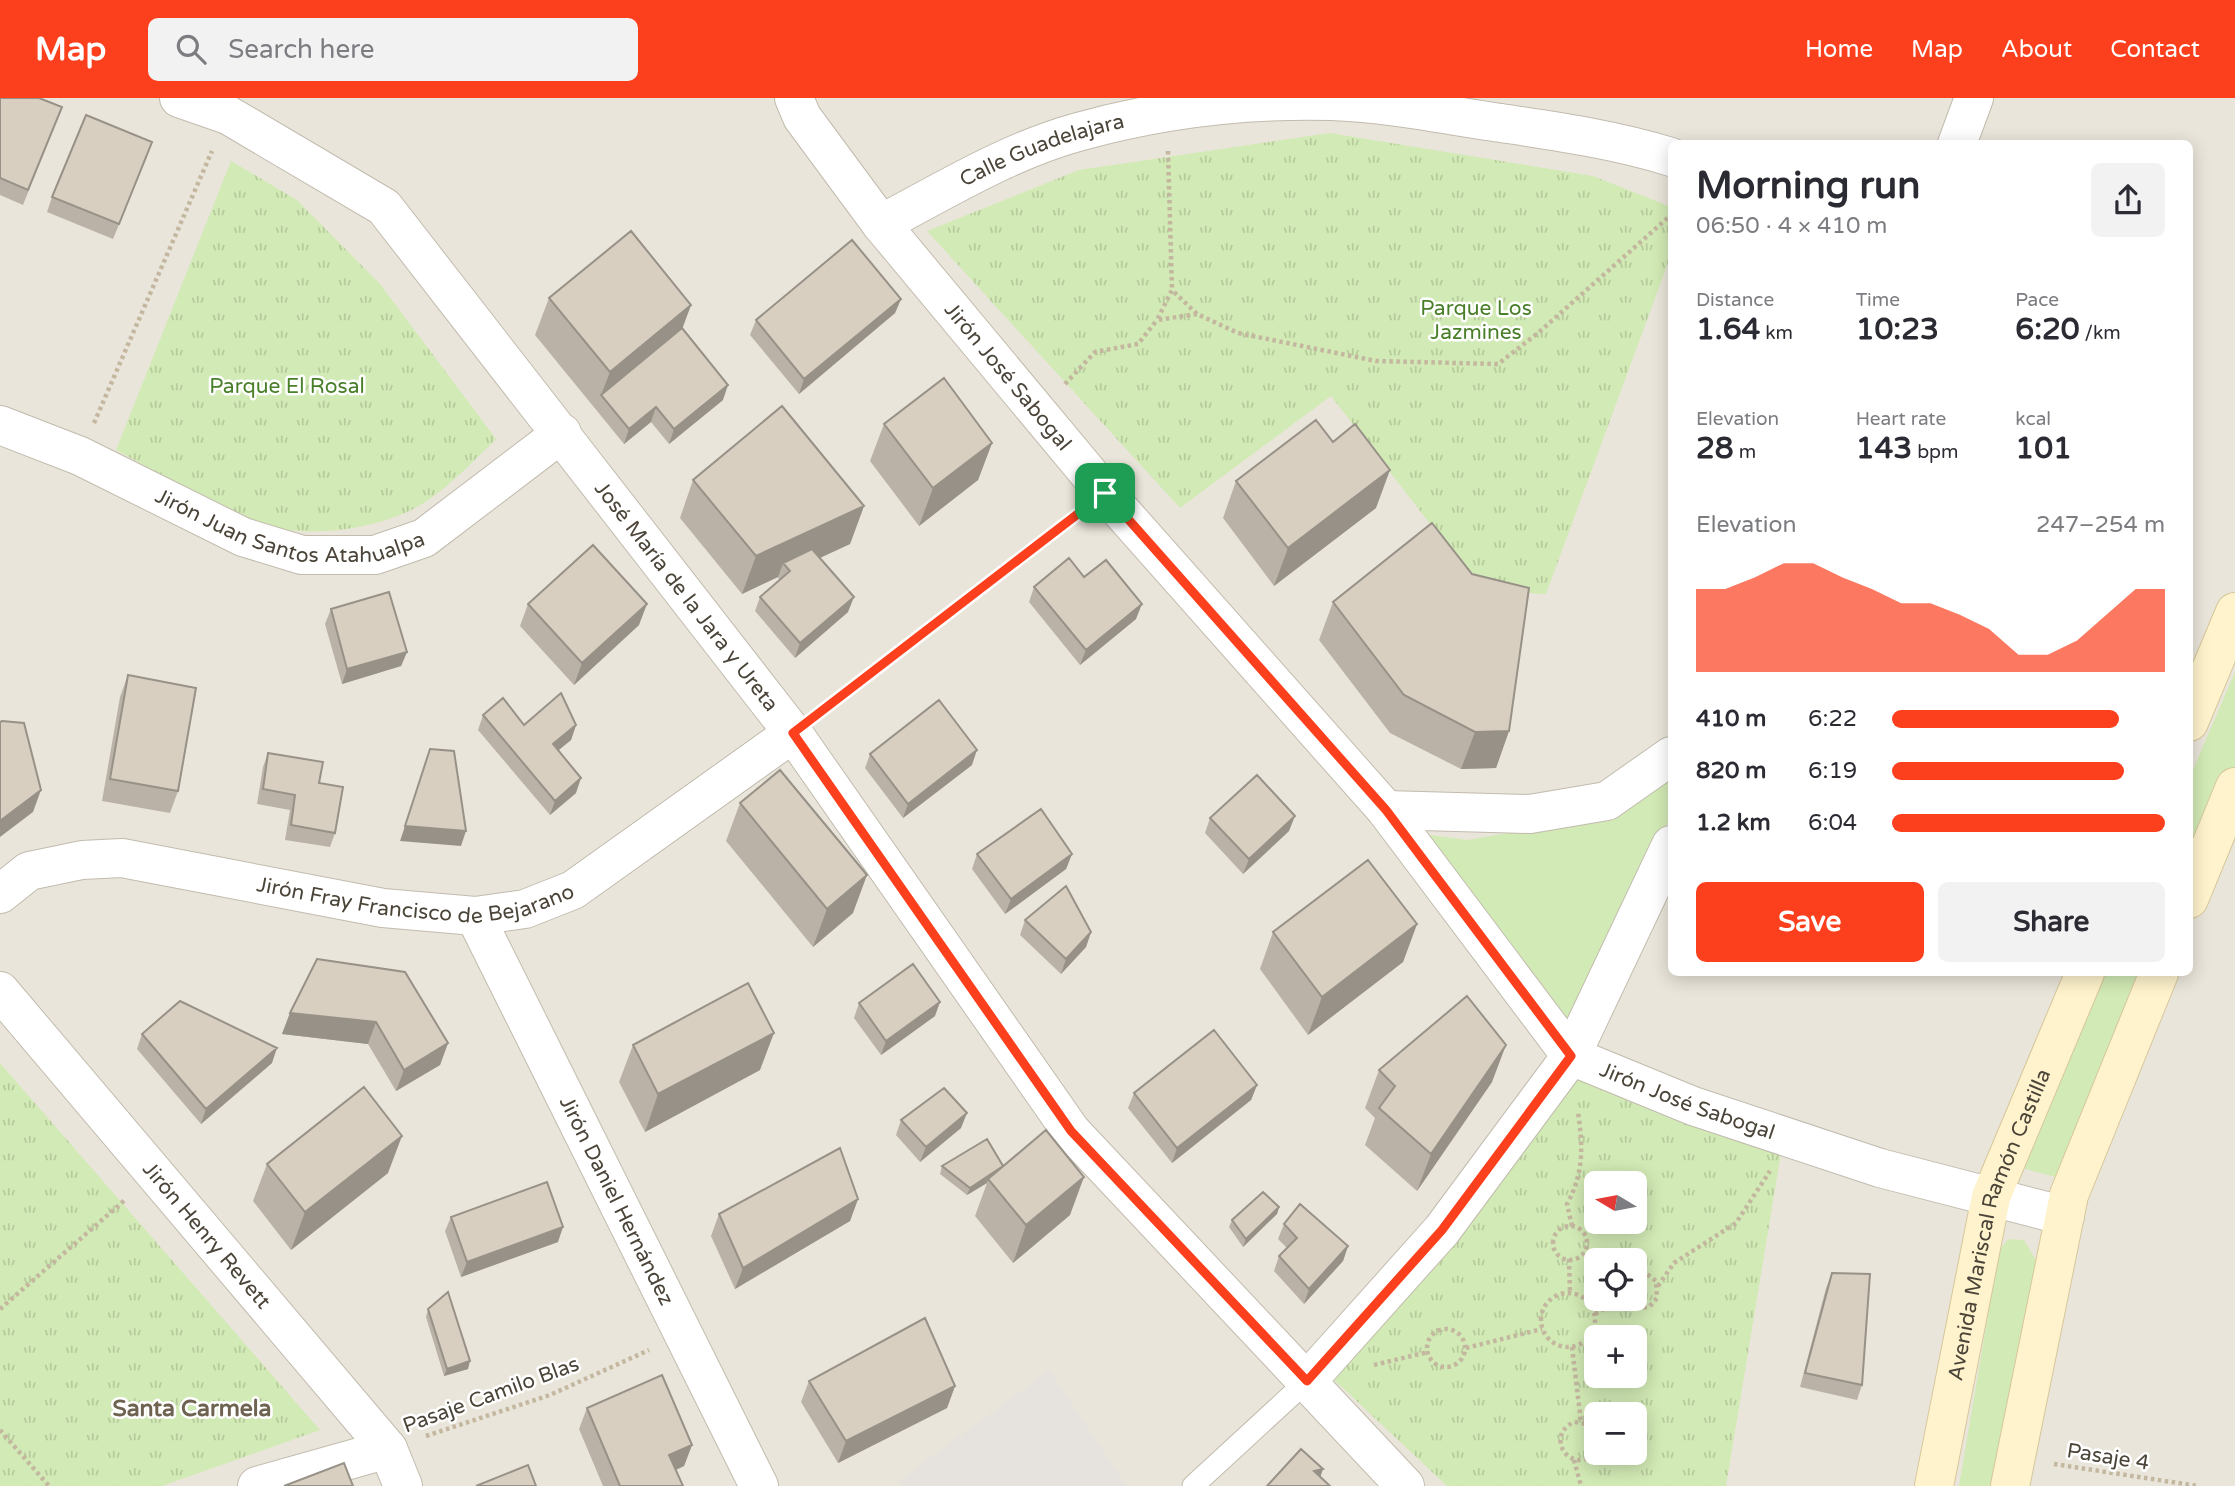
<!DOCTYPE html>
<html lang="en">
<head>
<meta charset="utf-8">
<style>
	:root { --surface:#fff; --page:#f2f2f3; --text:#2b2b33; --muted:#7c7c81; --accent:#fc3f1d }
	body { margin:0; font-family:"Varela Round",sans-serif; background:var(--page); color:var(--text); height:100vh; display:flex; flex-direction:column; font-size:26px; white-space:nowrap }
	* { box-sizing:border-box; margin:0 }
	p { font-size:23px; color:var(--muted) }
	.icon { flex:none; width:38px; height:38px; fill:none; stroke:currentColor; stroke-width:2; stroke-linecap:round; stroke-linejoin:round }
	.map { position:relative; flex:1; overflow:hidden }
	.sheet { position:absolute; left:1668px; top:42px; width:525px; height:836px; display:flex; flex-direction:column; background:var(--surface); border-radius:10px; box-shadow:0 4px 18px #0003 }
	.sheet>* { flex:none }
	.needle { width:46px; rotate:280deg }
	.controls { position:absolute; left:1584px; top:1073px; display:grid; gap:14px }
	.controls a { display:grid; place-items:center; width:63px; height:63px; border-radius:10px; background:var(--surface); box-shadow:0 4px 18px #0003; font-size:35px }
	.pin { position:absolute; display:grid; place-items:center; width:60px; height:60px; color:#fff; margin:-30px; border-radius:14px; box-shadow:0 4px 10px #0006 }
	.round { display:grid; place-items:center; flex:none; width:74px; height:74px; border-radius:10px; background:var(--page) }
	.summary { display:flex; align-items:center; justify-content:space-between; height:119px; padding:0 28px }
	h1 { font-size:38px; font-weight:700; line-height:52px }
	.stats { display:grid; grid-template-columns:repeat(3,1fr); gap:10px; height:119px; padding:7px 28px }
	.stats div { display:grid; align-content:center }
	.stats b { font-size:30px; font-weight:700 }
	.stats small { font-size:19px; font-weight:400 }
	.stats p { font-size:19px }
	.chart { height:196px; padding:14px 28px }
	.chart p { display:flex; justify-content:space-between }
	.chart svg { width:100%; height:126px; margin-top:7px; fill:var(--accent); opacity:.7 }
	.primary-button { display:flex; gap:14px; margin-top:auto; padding:14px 28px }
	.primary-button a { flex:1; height:80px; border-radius:10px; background:var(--accent); color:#fff; font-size:28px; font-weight:700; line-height:80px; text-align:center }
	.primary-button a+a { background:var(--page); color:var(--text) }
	ul { padding:0 28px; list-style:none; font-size:23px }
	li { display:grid; grid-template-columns:112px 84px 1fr; align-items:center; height:52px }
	li i { height:18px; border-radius:9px; background:var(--accent) }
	header { display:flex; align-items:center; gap:42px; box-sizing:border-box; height:98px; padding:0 35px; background:var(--accent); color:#fff }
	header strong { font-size:33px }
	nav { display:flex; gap:38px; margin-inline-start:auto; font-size:24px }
	.search { width:490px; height:63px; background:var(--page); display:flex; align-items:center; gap:18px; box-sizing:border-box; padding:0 24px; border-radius:10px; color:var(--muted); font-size:26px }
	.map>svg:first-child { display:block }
</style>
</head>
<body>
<header>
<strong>Map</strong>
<div class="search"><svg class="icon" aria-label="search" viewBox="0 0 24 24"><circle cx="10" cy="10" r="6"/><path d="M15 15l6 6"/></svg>Search here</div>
<nav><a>Home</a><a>Map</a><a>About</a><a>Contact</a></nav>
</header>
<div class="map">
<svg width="2235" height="1388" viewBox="0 0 2235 1388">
	<defs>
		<pattern id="park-tufts" width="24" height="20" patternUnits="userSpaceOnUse" patternTransform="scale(1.75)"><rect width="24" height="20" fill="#d2eab5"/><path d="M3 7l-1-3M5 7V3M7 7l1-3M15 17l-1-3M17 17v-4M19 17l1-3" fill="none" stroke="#b6ca9c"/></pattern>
	</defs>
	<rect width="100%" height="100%" fill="#f6f3ec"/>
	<path fill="#eae5da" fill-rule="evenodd" d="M 0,0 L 2235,0 L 2235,1388 L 0,1388 ZM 1671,46 L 2189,46 L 2189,875 L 1671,875 ZM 1596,1085 L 1634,1085 L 1634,1124 L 1596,1124 ZM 1596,1162 L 1634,1162 L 1634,1200 L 1596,1200 ZM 1596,1239 L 1634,1239 L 1634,1278 L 1596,1278 ZM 1596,1316 L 1634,1316 L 1634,1354 L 1596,1354 Z"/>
	<path fill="#e6e2dd" d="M 1049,1272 L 1127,1388 L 902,1388 L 899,1383 Z"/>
	<path fill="#d2eab5" d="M 2235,574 L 2235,670 L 2189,776 L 2189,681 Z
		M 1671,670 L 1671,718 L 1568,940 L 1416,735 L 1467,742 L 1607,718 Z
		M 2106,875 L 2147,875 L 2059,1080 L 2022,1070 Z
		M 2008,1141 L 2024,1142 L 2037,1164 L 1998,1388 L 1959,1388 L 1999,1153 Z"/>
	<path fill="url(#park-tufts)" fill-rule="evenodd" d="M 1330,35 L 1593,78 L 1671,109 L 1671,157 L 1546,496 L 1482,493 L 1331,298 L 1180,410 L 927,133 L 1079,72 Z
		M 231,63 L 297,102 L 380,186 L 496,341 C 469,367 440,400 405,415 C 360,434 299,441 253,423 C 209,406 159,375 116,352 Z
		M 0,965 L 320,1332 L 162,1388 L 0,1388 Z
		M 1578,981 L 1683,1025 L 1782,1049 L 1726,1388 L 1447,1388 L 1329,1277 ZM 1596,1085 L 1634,1085 L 1634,1124 L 1596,1124 ZM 1596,1162 L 1634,1162 L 1634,1200 L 1596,1200 ZM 1596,1239 L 1634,1239 L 1634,1278 L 1596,1278 ZM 1596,1316 L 1634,1316 L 1634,1354 L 1596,1354 Z"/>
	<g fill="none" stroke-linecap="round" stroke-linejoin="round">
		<g stroke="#c2bbae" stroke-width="23">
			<path id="lane" d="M 1193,1388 L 1307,1283"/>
		</g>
		<g stroke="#c2bbae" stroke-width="40">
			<g id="street">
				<path id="s1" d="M 179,0 L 228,17 L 384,109 L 793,635 L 1071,1033 L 1405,1388"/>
				<path id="s2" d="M 794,0 L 802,19 L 881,126 L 1105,395 L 1386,712 L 1571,958 L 1693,1008 L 1880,1070 L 2065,1118"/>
				<path d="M 1957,46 L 1974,0"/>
				<path id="s3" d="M 881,126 C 945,92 1009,53 1078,34 C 1160,11 1246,1 1331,3 C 1386,5 1440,16 1494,24 C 1554,33 1613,41 1671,59"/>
				<path id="s4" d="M 0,327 L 80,358 L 243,439 L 302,457 L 375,457 L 424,440 L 562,335"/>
				<path d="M 1386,712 L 1530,716 L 1607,703 L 1671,658"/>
				<path id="s5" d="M 0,796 L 29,773 L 82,762 L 122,760 L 383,810 L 475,818 L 525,811 L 573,792 L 793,635"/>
				<path id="s6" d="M 475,818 L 759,1388"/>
				<path id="s7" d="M 0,893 L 388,1351 L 403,1388"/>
				<path d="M 1307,1283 L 1442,1132 L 1571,958 L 1671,747"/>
				<path d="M 257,1388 L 388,1351"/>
			</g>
		</g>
		<g stroke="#d6c79b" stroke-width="40">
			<g id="secondary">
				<path d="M 2189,624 L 2235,514"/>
				<path d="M 2189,801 L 2235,689"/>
				<path id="s8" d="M 1934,1388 L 1991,1099 L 2085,875"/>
				<path d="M 2010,1388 L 2069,1097 L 2159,875"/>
			</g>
		</g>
		<path stroke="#c4b79f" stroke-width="4.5" stroke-dasharray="3.5 3.5" stroke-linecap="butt" d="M 1168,53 L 1172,192
			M 1197,216 L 1157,222 L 1172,192 L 1197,216 L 1238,235 L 1376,263 L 1498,266 L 1538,235 L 1671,117
			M 1065,286 L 1095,254 L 1138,246 L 1157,222
			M 94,325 L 212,53
			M 822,612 L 1074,419
			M 1572,1128 L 1567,1106 C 1584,1075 1583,1048 1578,1014
			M1553 1145a17 17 0 1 1 34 0a17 17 0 1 1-34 0Z
			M 1569,1161 L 1570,1194
			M 1658,1188 L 1674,1165 L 1736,1125 L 1770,1073
			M1541 1222a27 27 0 1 1 54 0a27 27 0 1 1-54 0Z
			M 1626,1200 L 1638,1210 L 1649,1209 L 1657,1200 L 1656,1183 L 1647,1176 L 1634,1177
			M 0,1211 L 126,1101
			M 1595,1216 L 1623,1200
			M1427 1250a19 19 0 1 1 38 0a19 19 0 1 1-38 0Z
			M 1572,1249 L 1581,1324
			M 1466,1250 L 1542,1231
			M 1374,1267 L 1428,1254
			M 0,1332 L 49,1388
			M 1596,1334 L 1587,1326 L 1574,1324 C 1541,1340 1576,1381 1596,1352
			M 426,1338 L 550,1297 L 649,1252
			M 1574,1362 L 1581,1388
			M 2054,1366 L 2198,1388"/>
		<use href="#lane" stroke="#fff" stroke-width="21"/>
		<use href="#street" stroke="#fff" stroke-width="38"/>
		<use href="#secondary" stroke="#fff3cd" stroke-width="38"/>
	</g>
	<path fill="#bab2a6" d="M 0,0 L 62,9 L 23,107 L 0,97 Z
		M 147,59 L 113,141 L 47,114 L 52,99 Z
		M 549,200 L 691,207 L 682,230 L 723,302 L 669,346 L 651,324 L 624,346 L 535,237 Z
		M 901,201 L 895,215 L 799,296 L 750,237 L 756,222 Z
		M 884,326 L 992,345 L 978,382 L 919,428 L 870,363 Z
		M 693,382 L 864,408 L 850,446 L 820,460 L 848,514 L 795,560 L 755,513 L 760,499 L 779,482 L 778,479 L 742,496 L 680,420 Z
		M 1236,383 L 1376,410 L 1274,488 L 1223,420 Z
		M 1034,489 L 1136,521 L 1080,567 L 1029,504 Z
		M 1333,504 L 1509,633 L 1496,670 L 1461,671 L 1390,635 L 1319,542 Z
		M 528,506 L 639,527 L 574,587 L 520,528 Z
		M 331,511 L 407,554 L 401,568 L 342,586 L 325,526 Z
		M 128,577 L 178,693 L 170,715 L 102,703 L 120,599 Z
		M 483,617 L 524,627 L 576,627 L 571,642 L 558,652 L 576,695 L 550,717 L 478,632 Z
		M 268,655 L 319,685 L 335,735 L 330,749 L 285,742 L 290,712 L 257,706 L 263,669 Z
		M 870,656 L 972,667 L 903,720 L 865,670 Z
		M 740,705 L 853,815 L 813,849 L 726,743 Z
		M 1210,720 L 1289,733 L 1243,776 L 1205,735 Z
		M 977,756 L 1072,756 L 1066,771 L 1005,816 L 972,771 Z
		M 1025,822 L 1091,834 L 1086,849 L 1061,876 L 1020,837 Z
		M 1417,826 L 1403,864 L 1308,937 L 1260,871 L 1273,834 Z
		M 317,861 L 448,945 L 440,967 L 396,993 L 368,946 L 282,936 L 290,915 Z
		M 859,905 L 935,918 L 881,957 L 854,920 Z
		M 142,936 L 272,965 L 201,1026 L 137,951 Z
		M 633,947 L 760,972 L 645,1034 L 619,984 Z
		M 1379,972 L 1492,984 L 1417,1093 L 1365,1047 L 1375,1020 L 1365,1010 Z
		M 1257,987 L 1251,1002 L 1172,1065 L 1128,1010 L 1134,995 Z
		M 901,1022 L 961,1030 L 920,1064 L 896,1037 Z
		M 267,1066 L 388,1075 L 291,1152 L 253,1103 Z
		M 942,1068 L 1003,1068 L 1070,1117 L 1013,1165 L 975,1118 L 987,1085 L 967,1097 L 940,1076 Z
		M 858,1101 L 850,1123 L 735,1191 L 711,1138 L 719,1116 Z
		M 1279,1109 L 1277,1116 L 1243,1149 L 1229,1129 L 1232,1122 Z
		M 451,1119 L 558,1144 L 461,1179 L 445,1133 Z
		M 1284,1126 L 1348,1148 L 1343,1163 L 1304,1206 L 1274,1173 L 1279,1158 L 1287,1150 L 1278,1141 Z
		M 1832,1175 L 1862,1287 L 1857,1302 L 1800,1289 L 1826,1190 Z
		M 428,1211 L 468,1271 L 444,1278 L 426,1219 Z
		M 809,1283 L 955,1288 L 947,1310 L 838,1365 L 801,1304 Z
		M 587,1310 L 692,1347 L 684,1368 L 676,1372 L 683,1388 L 603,1388 L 579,1331 Z"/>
	<path fill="#979187" d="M 901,201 L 895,215 L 799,296 L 804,281 Z
		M 691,207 L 677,245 L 601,297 L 610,274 Z
		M 728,287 L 723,302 L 669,346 L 674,331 Z
		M 656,309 L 651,324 L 624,346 L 629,331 Z
		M 992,345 L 978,382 L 919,428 L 933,390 Z
		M 1390,372 L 1376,410 L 1274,488 L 1288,450 Z
		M 864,408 L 850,446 L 789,474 L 790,473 L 783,465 L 778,479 L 742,496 L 756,458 Z
		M 854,499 L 848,514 L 795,560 L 800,545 Z
		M 647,506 L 639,527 L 574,587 L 582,565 Z
		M 1142,506 L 1136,521 L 1080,567 L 1086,552 Z
		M 407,554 L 401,568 L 342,586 L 347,571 Z
		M 576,627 L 571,642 L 548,661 L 553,646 Z
		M 1509,633 L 1496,670 L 1461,671 L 1475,634 Z
		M 977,652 L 972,667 L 903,720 L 908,706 Z
		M 581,680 L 576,695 L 550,717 L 555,703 Z
		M 41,692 L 33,714 L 0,739 L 0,723 Z
		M 1295,718 L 1289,733 L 1243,776 L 1249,761 Z
		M 405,728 L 466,733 L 461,748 L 400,743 Z
		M 1072,756 L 1066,771 L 1005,816 L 1011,801 Z
		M 867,777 L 853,815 L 813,849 L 827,811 Z
		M 1417,826 L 1403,864 L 1308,937 L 1322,899 Z
		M 1091,834 L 1086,849 L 1061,876 L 1066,861 Z
		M 940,904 L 935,918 L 881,957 L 886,943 Z
		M 290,915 L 376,924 L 368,946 L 282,936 Z
		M 774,935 L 760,972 L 645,1034 L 658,996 Z
		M 448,945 L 440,967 L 396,993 L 404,972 Z
		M 1506,947 L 1492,984 L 1417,1093 L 1431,1056 Z
		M 277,950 L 272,965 L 201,1026 L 206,1011 Z
		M 1257,987 L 1251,1002 L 1172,1065 L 1177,1050 Z
		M 967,1015 L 961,1030 L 920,1064 L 926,1049 Z
		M 402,1038 L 388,1075 L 291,1152 L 305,1114 Z
		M 1004,1069 L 988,1081 L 987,1085 L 967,1097 L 970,1090 Z
		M 1084,1079 L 1070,1117 L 1013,1165 L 1026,1127 Z
		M 858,1101 L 850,1123 L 735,1191 L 743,1170 Z
		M 1279,1109 L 1277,1116 L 1243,1149 L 1246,1141 Z
		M 563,1129 L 558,1144 L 461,1179 L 467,1164 Z
		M 1348,1148 L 1343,1163 L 1304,1206 L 1309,1191 Z
		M 470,1263 L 468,1271 L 444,1278 L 447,1271 Z
		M 955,1288 L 947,1310 L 838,1365 L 846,1343 Z
		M 692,1347 L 684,1368 L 662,1378 L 669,1357 Z
		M 1323,1371 L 1318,1386 L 1314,1373 Z"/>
	<path fill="#d8cfc1" stroke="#979187" stroke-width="2" d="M 0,0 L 39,0 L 62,9 L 28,92 L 0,80 Z
		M 86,17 L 152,44 L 119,126 L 52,99 Z
		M 631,133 L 691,207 L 610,274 L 549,200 Z
		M 852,142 L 901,201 L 804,281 L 756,222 Z
		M 682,230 L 728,287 L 674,331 L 656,309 L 629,331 L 601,297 Z
		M 944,280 L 992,345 L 933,390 L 884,326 Z
		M 782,308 L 864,408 L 756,458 L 693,382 Z
		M 1316,322 L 1333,344 L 1355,326 L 1390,372 L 1288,450 L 1236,383 Z
		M 1432,425 L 1472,476 L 1529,490 L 1509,633 L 1475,634 L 1404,597 L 1333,504 Z
		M 593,447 L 647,506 L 582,565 L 528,506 Z
		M 812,451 L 854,499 L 800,545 L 760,499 L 790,473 L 783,465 Z
		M 1069,460 L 1084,479 L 1106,462 L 1142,506 L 1086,552 L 1034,489 Z
		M 389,494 L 407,554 L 347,571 L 331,511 Z
		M 128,577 L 196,590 L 178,693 L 110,681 Z
		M 561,595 L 576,627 L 553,646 L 581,680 L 555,703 L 483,617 L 503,600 L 524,627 Z
		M 939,602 L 977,652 L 908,706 L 870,656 Z
		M 2,623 L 24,625 L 41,692 L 0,723 L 0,624 Z
		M 430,651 L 454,653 L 466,733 L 405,728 Z
		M 268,655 L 323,664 L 319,685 L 343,689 L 335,735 L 291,727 L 295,697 L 263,691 Z
		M 780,672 L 867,777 L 827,811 L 740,705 Z
		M 1257,677 L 1295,718 L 1249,761 L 1210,720 Z
		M 1041,711 L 1072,756 L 1011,801 L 977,756 Z
		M 1368,762 L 1417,826 L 1322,899 L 1273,834 Z
		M 1066,788 L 1091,834 L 1066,861 L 1025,822 Z
		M 317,861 L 405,874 L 448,945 L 404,972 L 376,924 L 290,915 Z
		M 913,866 L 940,904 L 886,943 L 859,905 Z
		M 748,885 L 774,935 L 658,996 L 633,947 Z
		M 1467,898 L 1506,947 L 1431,1056 L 1379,1010 L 1395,988 L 1379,972 Z
		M 180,903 L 277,950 L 206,1011 L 142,936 Z
		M 1214,932 L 1257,987 L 1177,1050 L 1134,995 Z
		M 364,989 L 402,1038 L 305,1114 L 267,1066 Z
		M 944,990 L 967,1015 L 926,1049 L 901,1022 Z
		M 1046,1032 L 1084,1079 L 1026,1127 L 988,1081 Z
		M 987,1041 L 1003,1068 L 970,1090 L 942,1068 Z
		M 840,1050 L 858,1101 L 743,1170 L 719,1116 Z
		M 547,1084 L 563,1129 L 467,1164 L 451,1119 Z
		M 1263,1094 L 1279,1109 L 1246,1141 L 1232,1122 Z
		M 1300,1106 L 1348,1148 L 1309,1191 L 1279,1158 L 1297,1140 L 1284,1126 Z
		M 1832,1175 L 1870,1176 L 1862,1287 L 1805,1275 Z
		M 448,1194 L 470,1263 L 447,1271 L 428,1211 Z
		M 925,1220 L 955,1288 L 846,1343 L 809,1283 Z
		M 662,1277 L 692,1347 L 669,1357 L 683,1388 L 620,1388 L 587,1310 Z
		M 1301,1351 L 1323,1371 L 1314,1373 L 1330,1388 L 1267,1388 Z
		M 344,1365 L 353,1388 L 284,1388 Z
		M 528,1367 L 536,1388 L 476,1388 Z"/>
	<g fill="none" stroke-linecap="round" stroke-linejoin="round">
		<g stroke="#fff" stroke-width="14">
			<path id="route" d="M 1105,395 L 1386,712 L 1571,958 L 1442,1132 L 1307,1283 L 1071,1033 L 793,635 Z"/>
		</g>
		<use href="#route" stroke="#fc3f1d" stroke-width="9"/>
	</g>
	<g text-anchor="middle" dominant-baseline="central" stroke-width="5" stroke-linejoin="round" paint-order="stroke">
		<g font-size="21" fill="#4b4439" stroke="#fff">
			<text stroke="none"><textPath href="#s3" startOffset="178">Calle Guadelajara</textPath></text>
			<text stroke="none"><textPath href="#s2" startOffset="352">Jirón José Sabogal</textPath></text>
			<text stroke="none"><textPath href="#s4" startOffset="313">Jirón Juan Santos Atahualpa</textPath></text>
			<text stroke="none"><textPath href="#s1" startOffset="726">José María de la Jara y Ureta</textPath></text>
			<text stroke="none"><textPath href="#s5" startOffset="430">Jirón Fray Francisco de Bejarano</textPath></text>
			<text stroke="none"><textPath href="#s2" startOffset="1360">Jirón José Sabogal</textPath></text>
			<text stroke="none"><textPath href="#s6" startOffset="318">Jirón Daniel Hernández</textPath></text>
			<text stroke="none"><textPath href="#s8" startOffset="270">Avenida Mariscal Ramón Castilla</textPath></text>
			<text stroke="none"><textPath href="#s7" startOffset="320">Jirón Henry Revett</textPath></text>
			<text transform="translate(491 1297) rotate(-20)">Pasaje Camilo Blas</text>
			<text transform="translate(2108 1359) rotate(9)">Pasaje 4</text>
		</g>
		<g font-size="21" fill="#4a7f2a" stroke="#fff">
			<text x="1476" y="210">Parque Los<tspan x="1476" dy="24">Jazmines</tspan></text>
			<text x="287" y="288">Parque El Rosal</text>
		</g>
		<g font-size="23" font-weight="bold" fill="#6e6250" stroke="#fff">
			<text x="192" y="1311">Santa Carmela</text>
		</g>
	</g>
</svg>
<div class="controls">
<a><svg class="needle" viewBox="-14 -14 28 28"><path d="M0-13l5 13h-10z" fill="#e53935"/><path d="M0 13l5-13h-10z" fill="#7c7c81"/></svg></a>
<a><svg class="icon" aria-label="locate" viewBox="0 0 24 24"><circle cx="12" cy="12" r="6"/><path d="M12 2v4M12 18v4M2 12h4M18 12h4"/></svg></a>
<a>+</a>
<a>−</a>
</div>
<div class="pin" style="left:1105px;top:395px;background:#1e9e55"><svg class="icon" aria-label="arrive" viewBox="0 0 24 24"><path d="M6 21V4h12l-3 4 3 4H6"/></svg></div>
<section class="sheet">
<div class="summary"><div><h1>Morning run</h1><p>06:50 · 4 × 410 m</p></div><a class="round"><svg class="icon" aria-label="share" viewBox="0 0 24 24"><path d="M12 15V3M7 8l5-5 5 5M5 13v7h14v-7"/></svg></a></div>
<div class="stats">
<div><p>Distance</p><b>1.64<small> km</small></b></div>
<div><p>Time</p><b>10:23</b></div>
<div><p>Pace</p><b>6:20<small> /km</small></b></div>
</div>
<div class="stats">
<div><p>Elevation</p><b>28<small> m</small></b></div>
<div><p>Heart rate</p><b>143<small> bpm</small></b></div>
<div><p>kcal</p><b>101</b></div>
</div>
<div class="chart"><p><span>Elevation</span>247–254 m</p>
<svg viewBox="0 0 160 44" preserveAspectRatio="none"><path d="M0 44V15L10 15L20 11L30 6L40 6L50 11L60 15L70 20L80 20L90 24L100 29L110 38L120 38L130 33L140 24L150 15L160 15V44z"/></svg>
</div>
<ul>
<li><b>410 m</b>6:22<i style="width:83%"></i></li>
<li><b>820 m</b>6:19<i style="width:85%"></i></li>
<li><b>1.2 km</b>6:04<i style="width:100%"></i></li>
</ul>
<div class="primary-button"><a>Save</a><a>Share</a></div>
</section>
</div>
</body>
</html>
